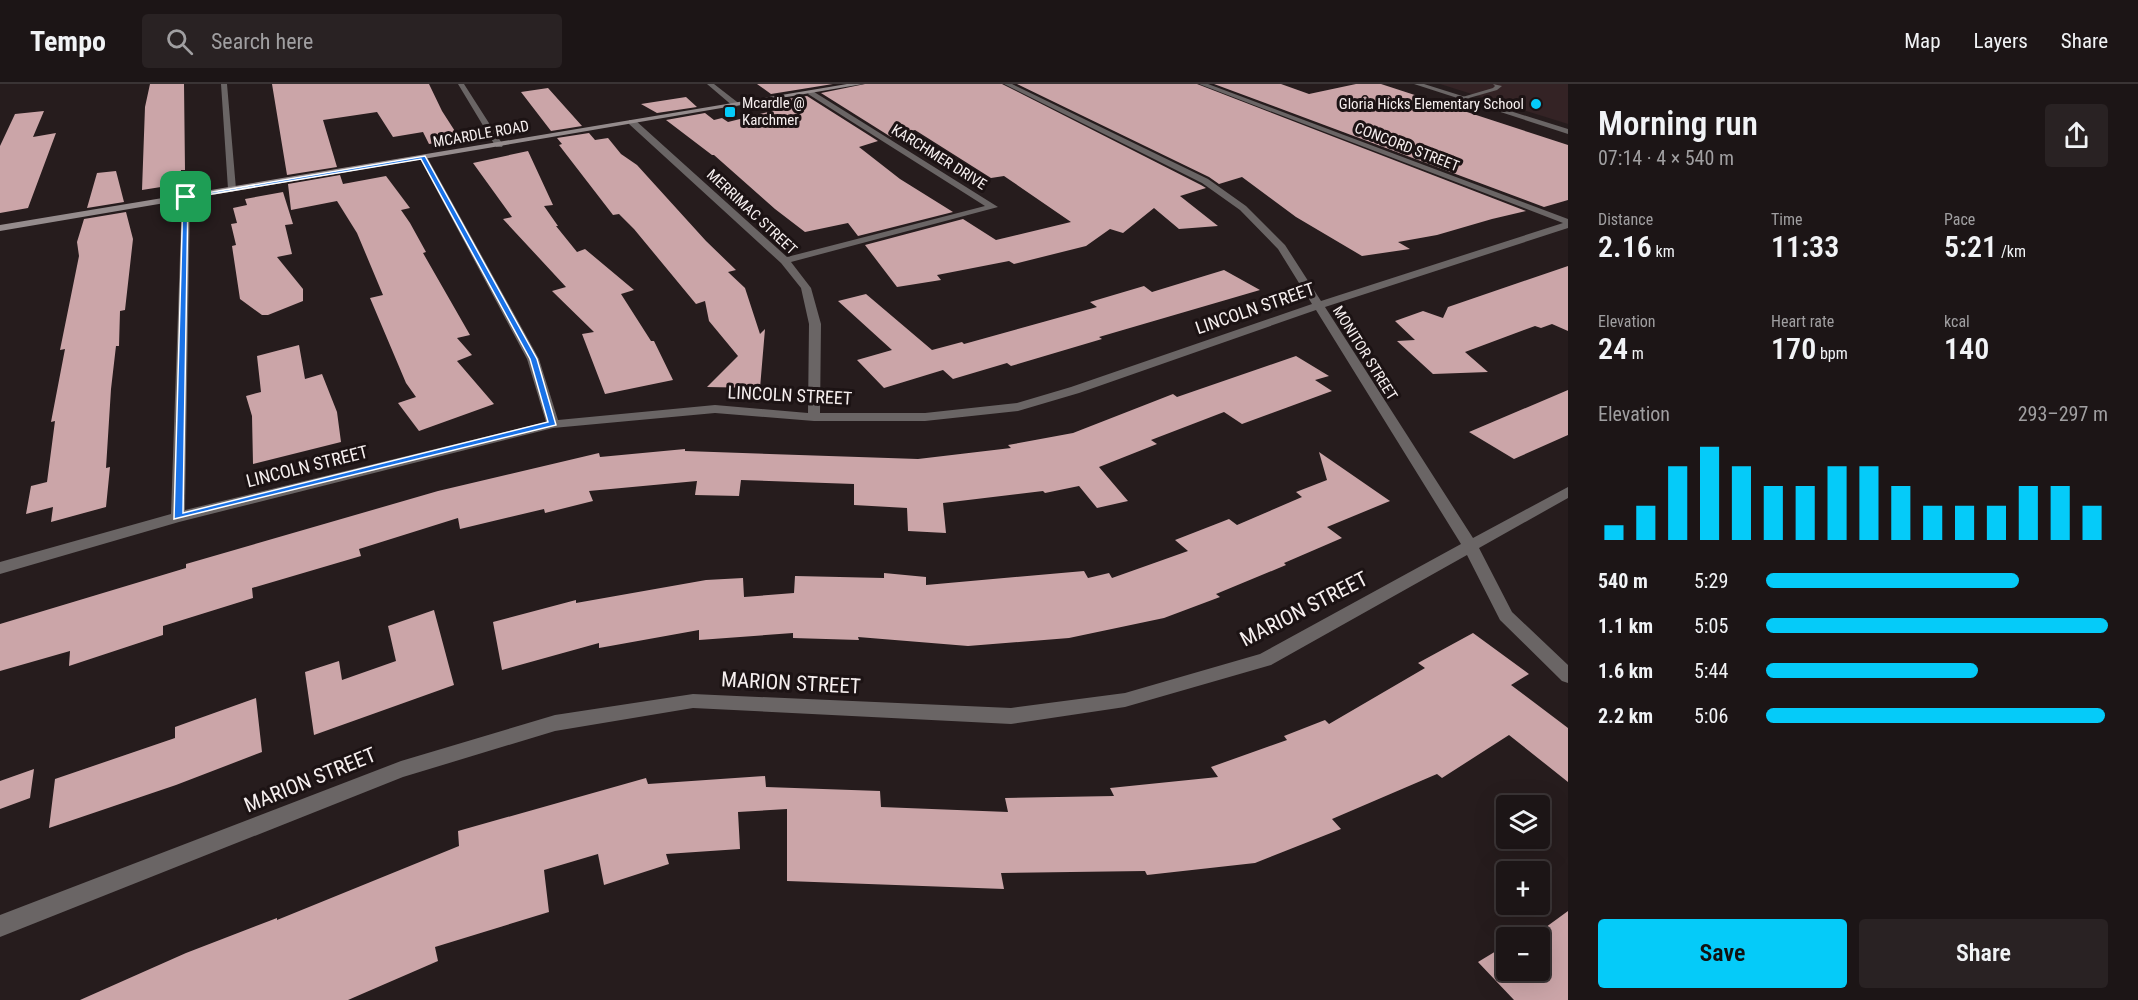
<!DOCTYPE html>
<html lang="en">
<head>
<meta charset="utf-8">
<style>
	:root { --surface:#1c1516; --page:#292223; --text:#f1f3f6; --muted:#a09fa1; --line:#3a3435; --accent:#05cbf9 }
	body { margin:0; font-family:"Roboto Condensed",sans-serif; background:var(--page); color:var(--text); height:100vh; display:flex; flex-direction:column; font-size:22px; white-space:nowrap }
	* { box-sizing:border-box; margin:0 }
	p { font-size:20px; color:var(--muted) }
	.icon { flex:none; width:33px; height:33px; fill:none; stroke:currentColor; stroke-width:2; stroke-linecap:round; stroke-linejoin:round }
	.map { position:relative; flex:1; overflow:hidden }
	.side { display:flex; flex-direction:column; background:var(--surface); width:570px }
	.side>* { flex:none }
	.buttons { position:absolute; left:1496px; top:711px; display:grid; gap:12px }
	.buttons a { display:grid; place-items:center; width:54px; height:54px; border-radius:6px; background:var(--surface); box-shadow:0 6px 24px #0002,0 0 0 2px var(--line); font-size:30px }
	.pin { position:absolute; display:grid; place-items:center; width:51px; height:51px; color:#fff; margin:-26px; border-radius:12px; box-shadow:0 3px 9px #0006 }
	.round { display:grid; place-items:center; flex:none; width:63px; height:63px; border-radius:6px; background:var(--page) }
	.head { display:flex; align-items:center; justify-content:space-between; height:102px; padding:0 30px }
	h1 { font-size:33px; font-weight:600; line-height:45px }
	.metrics { display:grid; grid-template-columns:repeat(3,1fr); gap:9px; height:102px; padding:6px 30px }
	.metrics div { display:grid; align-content:center }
	.metrics b { font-size:30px; font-weight:600 }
	.metrics small { font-size:16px; font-weight:400 }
	.metrics p { font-size:16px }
	.chart { height:168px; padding:12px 30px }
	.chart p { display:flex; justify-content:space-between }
	.chart svg { width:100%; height:108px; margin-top:6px; stroke:var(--accent); stroke-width:6 }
	.action { display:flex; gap:12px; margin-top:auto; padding:12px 30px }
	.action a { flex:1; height:69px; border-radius:6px; background:var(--accent); color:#111; font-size:24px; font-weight:600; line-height:69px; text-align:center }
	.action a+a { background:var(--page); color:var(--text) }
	ul { padding:0 30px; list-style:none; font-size:20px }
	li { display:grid; grid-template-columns:96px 72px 1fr; align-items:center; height:45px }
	li i { height:15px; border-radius:8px; background:var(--accent) }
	header { display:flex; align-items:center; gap:36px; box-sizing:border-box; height:84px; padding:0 30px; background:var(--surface); border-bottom:2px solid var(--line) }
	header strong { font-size:28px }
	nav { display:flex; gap:33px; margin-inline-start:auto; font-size:21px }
	.search { width:420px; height:54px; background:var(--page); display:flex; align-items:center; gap:15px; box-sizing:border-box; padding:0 21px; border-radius:6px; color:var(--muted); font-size:22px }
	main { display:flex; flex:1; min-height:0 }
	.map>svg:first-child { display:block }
</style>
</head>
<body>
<header>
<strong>Tempo</strong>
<div class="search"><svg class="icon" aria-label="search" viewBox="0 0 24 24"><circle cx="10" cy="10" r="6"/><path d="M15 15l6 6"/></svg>Search here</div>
<nav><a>Map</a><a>Layers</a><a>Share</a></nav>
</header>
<main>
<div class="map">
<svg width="1568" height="916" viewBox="0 0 1568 916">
	<rect width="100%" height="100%" fill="#261c1d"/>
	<path fill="#342325" d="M 1440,0 L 1568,0 L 1568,40 Z"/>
	<path fill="#cba5a8" d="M 150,0 L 184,0 L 185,86 L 181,86 L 180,100 L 142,106 L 145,23 Z
		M 272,0 L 429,0 L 442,27 L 460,55 L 429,60 L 423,48 L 393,53 L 377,28 L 323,36 L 337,83 L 287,91 Z
		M 757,0 L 833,0 L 771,10 Z
		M 865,0 L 1002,0 L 1201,101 L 1206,104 L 1180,112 L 1218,142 L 1179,145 L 1154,124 L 1123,149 L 1110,145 L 1086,162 L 1014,180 L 1009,177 L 937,191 L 941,196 L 897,203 L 865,161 L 963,135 L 996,156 L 1071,138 L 1004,92 L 991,94 L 915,46 L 891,53 L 821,9 Z
		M 1017,0 L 1197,0 L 1526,127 L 1492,135 L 1437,151 L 1398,158 L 1410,165 L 1362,172 L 1296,133 L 1242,93 L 1219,100 L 1209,93 Z
		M 1214,0 L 1281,0 L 1309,10 L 1356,0 L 1381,0 L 1528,48 L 1568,61 L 1568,116 L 1544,123 Z
		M 548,4 L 582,42 L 551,47 L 521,8 Z
		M 807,12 L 878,57 L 859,63 L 900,95 L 953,128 L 858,152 L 848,139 L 805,148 L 775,125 L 714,71 L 712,71 L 666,36 L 705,29 L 714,36 L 722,34 L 728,38 L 788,23 L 780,16 Z
		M 686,13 L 697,23 L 657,29 L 641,20 Z
		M 44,27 L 33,53 L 56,49 L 28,124 L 0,129 L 0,62 L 15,30 Z
		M 589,49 L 595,56 L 608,54 L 621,70 L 637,81 L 706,157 L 736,186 L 728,188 L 745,204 L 760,250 L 765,245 L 760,304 L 707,303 L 738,272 L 709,237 L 705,217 L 696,220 L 634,145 L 619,130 L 613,131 L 559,61 L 562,60 L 557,54 Z
		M 528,67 L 553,121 L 544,122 L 558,142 L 556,142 L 577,168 L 585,165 L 634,206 L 621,210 L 651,257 L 654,257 L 673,296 L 605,310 L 582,250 L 594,248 L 552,207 L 566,203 L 503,135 L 512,133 L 473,79 Z
		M 116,87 L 124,118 L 87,124 L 97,89 Z
		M 340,91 L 343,100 L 386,92 L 410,124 L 401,126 L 410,139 L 426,168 L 423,169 L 470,251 L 457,254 L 472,271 L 457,277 L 494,320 L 419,347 L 398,319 L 416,313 L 406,299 L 370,214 L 383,211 L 357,149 L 337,117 L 291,126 L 288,100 Z
		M 283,108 L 293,140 L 285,141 L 292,170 L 277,173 L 303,205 L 303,217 L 268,231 L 262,231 L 240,215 L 232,162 L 236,161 L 231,140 L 237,139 L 233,124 L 247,121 L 245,115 Z
		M 126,128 L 133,155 L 125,226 L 120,227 L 119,262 L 116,262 L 111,305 L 106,384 L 110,383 L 106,423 L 51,438 L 53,423 L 26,430 L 31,402 L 47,398 L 55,337 L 51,338 L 65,265 L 60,266 L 79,172 L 77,158 L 84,135 Z
		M 1568,182 L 1568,247 L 1552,240 L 1541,244 L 1535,242 L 1465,268 L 1488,288 L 1433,290 L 1397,257 L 1415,256 L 1395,237 L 1423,227 L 1443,234 L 1448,223 Z
		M 1224,186 L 1260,206 L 1099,253 L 1102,255 L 1011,282 L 1007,279 L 953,295 L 943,286 L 884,304 L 857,276 L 892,266 L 838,217 L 866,210 L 932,266 L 962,258 L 964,260 L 1097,223 L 1090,218 L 1144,202 L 1152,208 Z
		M 299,261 L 305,295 L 322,290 L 337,328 L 341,358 L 253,380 L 252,332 L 246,312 L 261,308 L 257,272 Z
		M 1296,272 L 1329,292 L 1315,296 L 1332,307 L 1242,340 L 1224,328 L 1151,356 L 1157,360 L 1099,383 L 1128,417 L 1097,424 L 1079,402 L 1045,409 L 1043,407 L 943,419 L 946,449 L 908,447 L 907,424 L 854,421 L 854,400 L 741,396 L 739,412 L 695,411 L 697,397 L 589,407 L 593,417 L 545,429 L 544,425 L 460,445 L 458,434 L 359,465 L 361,472 L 252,504 L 253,514 L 163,542 L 163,551 L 69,582 L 70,567 L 0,587 L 0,540 L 186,484 L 186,480 L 438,407 L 599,369 L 600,373 L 685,365 L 685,367 L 918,375 L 1011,364 L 1008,361 L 1073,349 L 1173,310 L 1177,313 Z
		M 1568,306 L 1568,351 L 1514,375 L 1469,348 Z
		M 1319,368 L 1390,417 L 1327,443 L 1342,454 L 1284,479 L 1286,481 L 1216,510 L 1220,513 L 1164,534 L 1069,554 L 968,562 L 858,553 L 859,556 L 793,554 L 793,549 L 699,556 L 699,546 L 599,564 L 599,559 L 502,586 L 493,538 L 576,516 L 576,519 L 706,496 L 743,494 L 744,513 L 794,509 L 795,492 L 884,494 L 884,489 L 926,493 L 926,501 L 1084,487 L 1088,494 L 1109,489 L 1112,494 L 1188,467 L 1175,456 L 1229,435 L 1237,441 L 1302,413 L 1296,408 L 1327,396 Z
		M 434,526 L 454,601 L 314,651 L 305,588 L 339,577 L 342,596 L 396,577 L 388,542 Z
		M 1473,549 L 1529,590 L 1511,601 L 1568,644 L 1568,698 L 1509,651 L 1442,694 L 1437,690 L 1332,735 L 1341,745 L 1255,779 L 1147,791 L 1145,787 L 1001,789 L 1004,805 L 787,797 L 787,725 L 738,728 L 740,765 L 666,770 L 669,780 L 604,801 L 598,770 L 544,786 L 549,828 L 435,863 L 438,877 L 348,916 L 80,916 L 186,869 L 277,834 L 277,836 L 459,762 L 458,747 L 646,694 L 648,700 L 765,692 L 766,703 L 880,707 L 881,723 L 1008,728 L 1005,714 L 1114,712 L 1110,704 L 1218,693 L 1211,683 L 1287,656 L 1284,652 L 1325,636 L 1329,640 L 1425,584 L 1418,579 Z
		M 256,614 L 262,668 L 176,701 L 49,744 L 55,695 L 175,654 L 175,643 Z
		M 34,685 L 30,714 L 0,725 L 0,697 Z
		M 1568,827 L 1568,916 L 1514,916 L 1478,878 L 1506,861 L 1506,886 L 1539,886 L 1539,854 L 1531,854 Z"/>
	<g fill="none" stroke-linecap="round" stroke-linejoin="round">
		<path fill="#6a6565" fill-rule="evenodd" d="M 1493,0 L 1502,2 L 1497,6 L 1462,16 L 1459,14 L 1493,4 L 1495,2 Z"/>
		<path fill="#6a6565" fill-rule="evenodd" d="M 221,0 L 227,0 L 236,105 L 232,108 L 228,105 Z
			M 458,0 L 464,0 L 503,61 L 502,63 L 496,63 Z
			M 707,0 L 714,0 L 741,21 L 734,23 Z
			M 1004,0 L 1012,0 L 1208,95 L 1246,122 L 1285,161 L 1321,217 L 1563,139 L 1199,0 L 1208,0 L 1568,135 L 1568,144 L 1325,223 L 1473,454 L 1568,403 L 1568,414 L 1479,464 L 1512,528 L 1568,581 L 1568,599 L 1562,597 L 1500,536 L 1467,471 L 1271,581 L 1125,623 L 1011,640 L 693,624 L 555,647 L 403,693 L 0,853 L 0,831 L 401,677 L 555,631 L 693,610 L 1011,624 L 1125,609 L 1260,570 L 1461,460 L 1316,226 L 1079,309 L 1018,327 L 925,337 L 814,337 L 715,329 L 553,344 L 179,438 L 0,490 L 0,478 L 171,430 L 182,113 L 186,110 L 190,113 L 185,426 L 546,338 L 527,275 L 419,73 L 423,71 L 427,73 L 539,275 L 558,336 L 715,321 L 808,329 L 809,240 L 801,204 L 781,179 L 629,40 L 629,36 L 635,36 L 787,173 L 985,122 L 808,10 L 811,6 L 998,123 L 791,178 L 811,204 L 821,240 L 820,329 L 925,329 L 1017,319 L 1071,303 L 1312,220 L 1278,165 L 1240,126 L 1202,99 Z
			M 1414,0 L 1424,0 L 1568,45 L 1568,50 Z"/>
		<path fill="#958c8d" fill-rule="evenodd" d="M 847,0 L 863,0 L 0,147 L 0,141 Z"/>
	</g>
	<path fill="#1a73e8" stroke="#fff" stroke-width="1.5" fill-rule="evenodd" d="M 425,72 L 537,275 L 556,341 L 174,435 L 183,113 ZM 421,75 L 530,275 L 548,338 L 183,429 L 188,114 Z"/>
	<g fill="#05cbf9" stroke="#1c1314" stroke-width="2">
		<circle cx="1536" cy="20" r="6"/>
		<rect x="724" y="22" width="12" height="12" rx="3"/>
	</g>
	<g text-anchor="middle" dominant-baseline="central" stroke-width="6" stroke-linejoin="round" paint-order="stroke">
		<g font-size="15" fill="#f6efef" stroke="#1c1314" text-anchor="start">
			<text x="742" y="19">Mcardle @<tspan x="742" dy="17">Karchmer</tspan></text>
			<text x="1524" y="20" text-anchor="end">Gloria Hicks Elementary School</text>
		</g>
		<g font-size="15" fill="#f6efef" stroke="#1c1314">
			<text transform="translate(481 50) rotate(-10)">MCARDLE ROAD</text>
			<text transform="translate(1407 63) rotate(21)">CONCORD STREET</text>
			<text transform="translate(939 73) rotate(32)">KARCHMER DRIVE</text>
			<text transform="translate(752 128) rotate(43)">MERRIMAC STREET</text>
			<text transform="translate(1365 269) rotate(58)">MONITOR STREET</text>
		</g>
		<g font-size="18" fill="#f6efef" stroke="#1c1314">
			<text transform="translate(1255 224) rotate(-19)">LINCOLN STREET</text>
			<text transform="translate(790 311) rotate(3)">LINCOLN STREET</text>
			<text transform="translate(307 382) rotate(-14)">LINCOLN STREET</text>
		</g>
		<g font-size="21" fill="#f6efef" stroke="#1c1314">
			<text transform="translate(1304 525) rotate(-27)">MARION STREET</text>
			<text transform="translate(791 599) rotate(3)">MARION STREET</text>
			<text transform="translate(310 696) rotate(-22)">MARION STREET</text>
		</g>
	</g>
</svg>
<div class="buttons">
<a><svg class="icon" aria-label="layers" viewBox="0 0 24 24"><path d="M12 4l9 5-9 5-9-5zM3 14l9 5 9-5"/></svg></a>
<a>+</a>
<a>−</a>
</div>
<div class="pin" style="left:186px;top:113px;background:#1e9e55"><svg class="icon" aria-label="arrive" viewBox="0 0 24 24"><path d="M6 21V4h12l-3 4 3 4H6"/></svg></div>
</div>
<section class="side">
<div class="head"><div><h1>Morning run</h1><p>07:14 · 4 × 540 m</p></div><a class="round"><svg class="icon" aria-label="share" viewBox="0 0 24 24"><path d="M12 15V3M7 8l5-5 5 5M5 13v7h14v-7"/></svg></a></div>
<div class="metrics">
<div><p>Distance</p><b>2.16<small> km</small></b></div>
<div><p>Time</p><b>11:33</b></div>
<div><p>Pace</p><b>5:21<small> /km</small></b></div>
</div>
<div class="metrics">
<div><p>Elevation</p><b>24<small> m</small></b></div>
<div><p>Heart rate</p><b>170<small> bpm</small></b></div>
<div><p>kcal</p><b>140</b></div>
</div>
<div class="chart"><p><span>Elevation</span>293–297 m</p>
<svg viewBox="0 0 160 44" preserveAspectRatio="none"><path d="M5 44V38M15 44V30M25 44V14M35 44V6M45 44V14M55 44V22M65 44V22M75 44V14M85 44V14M95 44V22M105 44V30M115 44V30M125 44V30M135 44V22M145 44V22M155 44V30"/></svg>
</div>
<ul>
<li><b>540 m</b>5:29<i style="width:74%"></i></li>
<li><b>1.1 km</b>5:05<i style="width:100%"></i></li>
<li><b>1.6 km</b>5:44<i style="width:62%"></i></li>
<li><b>2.2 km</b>5:06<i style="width:99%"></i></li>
</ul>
<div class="action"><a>Save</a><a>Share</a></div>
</section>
</main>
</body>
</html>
